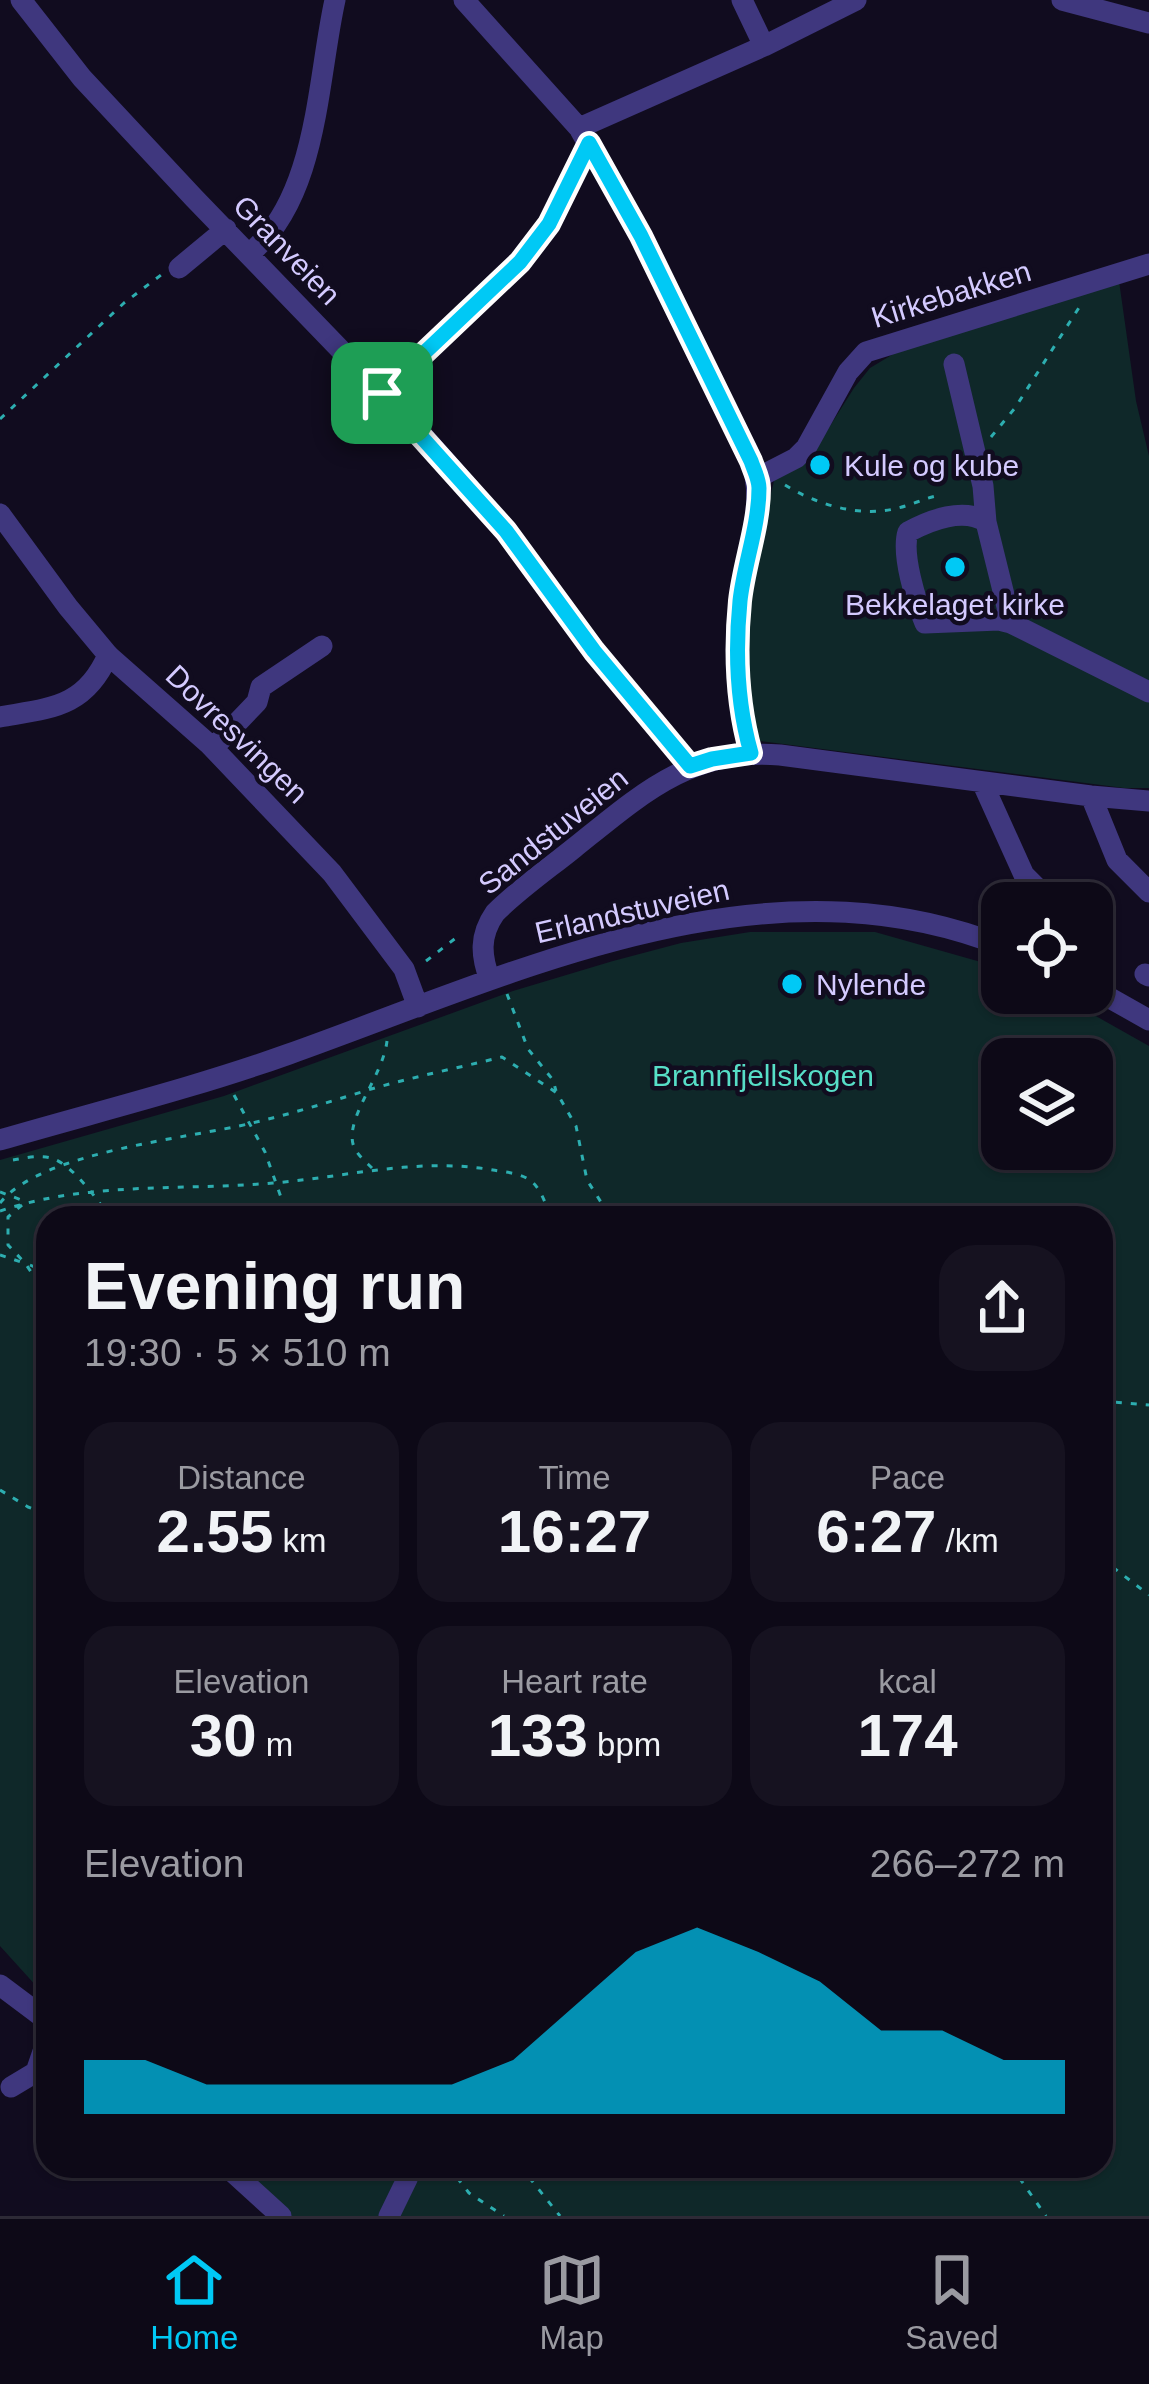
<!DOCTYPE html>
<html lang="en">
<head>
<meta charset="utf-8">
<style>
	:root { --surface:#0d0917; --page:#161220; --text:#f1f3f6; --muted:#9a9aa1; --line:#2d2a36; --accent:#00c9f5 }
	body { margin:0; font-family:Helvetica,sans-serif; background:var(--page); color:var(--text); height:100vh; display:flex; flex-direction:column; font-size:45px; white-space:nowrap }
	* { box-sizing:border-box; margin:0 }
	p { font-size:39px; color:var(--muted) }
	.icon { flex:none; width:66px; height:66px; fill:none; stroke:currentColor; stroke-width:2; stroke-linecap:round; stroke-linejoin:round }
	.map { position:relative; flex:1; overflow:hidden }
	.panel { position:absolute; left:36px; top:1206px; width:1077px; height:972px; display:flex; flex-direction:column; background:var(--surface); border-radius:36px; box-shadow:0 3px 9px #0004,0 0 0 3px var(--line) }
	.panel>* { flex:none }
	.buttons { position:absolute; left:981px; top:882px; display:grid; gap:24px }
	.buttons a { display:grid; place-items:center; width:132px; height:132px; border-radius:24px; background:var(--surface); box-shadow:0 3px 9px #0004,0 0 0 3px var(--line); font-size:60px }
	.pin { position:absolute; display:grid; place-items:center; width:102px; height:102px; color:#fff; margin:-51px; border-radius:24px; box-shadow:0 6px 18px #0006 }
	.round { display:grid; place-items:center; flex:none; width:126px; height:126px; border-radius:36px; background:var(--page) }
	.headline { display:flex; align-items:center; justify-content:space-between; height:204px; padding:0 48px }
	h1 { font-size:66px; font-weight:700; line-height:90px }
	.stats { display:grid; grid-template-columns:repeat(3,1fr); gap:18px; height:204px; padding:12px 48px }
	.stats div { display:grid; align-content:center; border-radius:30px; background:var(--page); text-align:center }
	.stats b { font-size:60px; font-weight:700 }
	.stats small { font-size:33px; font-weight:400 }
	.stats p { font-size:33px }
	.chart { height:336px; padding:24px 48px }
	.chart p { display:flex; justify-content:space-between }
	.chart svg { width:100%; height:216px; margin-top:12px; fill:var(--accent); opacity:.7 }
	.dock { display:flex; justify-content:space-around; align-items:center; height:168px; border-top:3px solid var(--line); background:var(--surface); font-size:33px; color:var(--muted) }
	.dock a { display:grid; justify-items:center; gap:6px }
	.dock .current { color:var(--accent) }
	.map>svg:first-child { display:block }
</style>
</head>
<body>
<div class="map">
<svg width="1149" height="2216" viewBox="0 0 1149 2216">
	<rect width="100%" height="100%" fill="#110c1f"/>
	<path fill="#0f2829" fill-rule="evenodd" d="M 1119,281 L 1136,401 L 1149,456 L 1149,788 L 1124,788 L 752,740 L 743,607 L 775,477 L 811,456 L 854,388 L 870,368 L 910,344 Z
		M 750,932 L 875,932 L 1002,968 L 1002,993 L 1055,993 L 1149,1046 L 1149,2216 L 279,2216 L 221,2166 L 1101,2166 L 1101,1218 L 48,1218 L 48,1999 L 0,1946 L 0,1160 L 224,1096 L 513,991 L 613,961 L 681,943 ZM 1002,1059 L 1092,1059 L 1092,1149 L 1002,1149 Z"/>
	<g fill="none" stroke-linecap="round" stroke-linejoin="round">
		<path stroke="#2daeb0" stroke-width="3" stroke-dasharray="6 9" stroke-linecap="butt" d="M 397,379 L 520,262 L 549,224 L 577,164
			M 0,419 L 124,303 L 161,275
			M 991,437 L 1015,408 L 1080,306
			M 785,485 C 817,505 861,518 898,508 C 911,505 923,499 936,496
			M 426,961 L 461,934
			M 507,994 L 528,1049 L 553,1080 L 556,1091
			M 234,1095 L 265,1152 L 283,1203 L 292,1218
			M 13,1160 C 26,1158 41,1154 54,1159 C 74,1167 98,1200 110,1218
			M 372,1168 C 365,1161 356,1154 353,1144 C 346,1116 383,1076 387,1041
			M 0,1192 L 27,1202
			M 0,1203 C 42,1151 187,1139 252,1123 C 291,1114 329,1102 368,1090 C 412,1077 458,1068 502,1057 L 557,1093 L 576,1126 L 587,1180 L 611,1218
			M 22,1205 L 8,1217 L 8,1245 L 25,1263 L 48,1297
			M 0,1211 C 89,1181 182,1191 273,1183 C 347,1177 418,1157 493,1170 C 504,1172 519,1173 528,1179 C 541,1186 546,1206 551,1218
			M 0,1255 L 21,1262
			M 30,1265 L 48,1273
			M 1101,1404 L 1114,1402 L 1149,1405
			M 0,1490 L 28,1507 L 48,1514
			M 1101,1558 L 1149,1595
			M 448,2166 L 469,2193 L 504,2216
			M 520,2166 L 560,2216
			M 1011,2166 L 1046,2216"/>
		<path stroke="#3f377e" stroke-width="21" d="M 21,0 L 82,78 L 194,198 L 416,428 L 453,470 L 506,531 L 594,651 L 690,766
			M 464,0 L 579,128 L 641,236 L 751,461 C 767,507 745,555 740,602 C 735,652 737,704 751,753
			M 742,0 L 764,46
			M 1062,0 L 1149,23
			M 579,128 L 764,46 L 856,0
			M 249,254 C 318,198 317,81 335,0
			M 179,268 L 226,229
			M 954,364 L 983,486 L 986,522 L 1011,623 L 1149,692
			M 757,478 L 796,458 L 806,448 L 848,372 L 866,352 L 1149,264
			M 0,514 L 68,607 L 108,655 L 210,745 L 332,873 L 404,969 L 418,1007
			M 986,522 C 964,507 930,520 908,532 C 901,554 916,602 925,623 L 999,620 L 1011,623
			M 0,717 C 50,708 85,708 108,655
			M 213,748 L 257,702 L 261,687 L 322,646
			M 982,782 L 1024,875 L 1052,903
			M 1091,796 L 1117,860 L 1149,892
			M 1145,974 L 1149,976
			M 490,980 C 481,956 479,936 495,913 C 519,889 548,869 574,848 C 639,796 691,747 780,755 L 1091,796 L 1149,801
			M 1092,988 L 1149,1020
			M 0,1140 C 96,1112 194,1088 289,1054 C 514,974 762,851 1002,946
			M 0,1985 L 48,2021
			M 11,2087 L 36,2072 L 48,2037
			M 226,2166 L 281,2216
			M 389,2216 L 409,2175 L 417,2166"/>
	</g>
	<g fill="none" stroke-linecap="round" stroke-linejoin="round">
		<g stroke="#fff" stroke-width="24">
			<path id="route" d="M 589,143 L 641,236 L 751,461 C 754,470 759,479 759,488 C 759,526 744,564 740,601 C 735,652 737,704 751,753 L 712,759 L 690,766 L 594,651 L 506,531 L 382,393 L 520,262 L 549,224 Z"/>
		</g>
		<use href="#route" stroke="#00c9f5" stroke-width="15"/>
	</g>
	<g fill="#00c9f5" stroke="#110c1f" stroke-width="4.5">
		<circle cx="820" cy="465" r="12"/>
		<circle cx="955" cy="567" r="12"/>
		<circle cx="792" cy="984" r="12"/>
	</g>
	<g text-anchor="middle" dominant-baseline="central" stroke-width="9" stroke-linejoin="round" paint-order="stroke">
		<g font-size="30" fill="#d4caff" stroke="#110c1f">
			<text transform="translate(287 250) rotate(46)">Granveien</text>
			<text transform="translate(951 294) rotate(-17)">Kirkebakken</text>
			<text transform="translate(237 734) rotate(44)">Dovresvingen</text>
			<text transform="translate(553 831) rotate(-39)">Sandstuveien</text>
			<text transform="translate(632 911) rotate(-13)">Erlandstuveien</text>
		</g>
		<g font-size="30" fill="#d4caff" stroke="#110c1f" text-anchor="start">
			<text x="844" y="465">Kule og kube</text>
			<text x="955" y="604" text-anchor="middle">Bekkelaget kirke</text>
			<text x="816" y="984">Nylende</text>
		</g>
		<g font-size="30" fill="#57dec7" stroke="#110c1f">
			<text x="763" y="1075">Brannfjellskogen</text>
		</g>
	</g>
</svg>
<div class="buttons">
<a><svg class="icon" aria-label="locate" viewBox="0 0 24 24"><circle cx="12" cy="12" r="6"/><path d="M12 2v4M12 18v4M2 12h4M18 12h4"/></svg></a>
<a><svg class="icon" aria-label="layers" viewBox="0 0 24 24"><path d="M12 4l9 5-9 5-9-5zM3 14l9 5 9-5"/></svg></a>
</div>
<div class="pin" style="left:382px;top:393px;background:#1e9e55"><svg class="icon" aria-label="arrive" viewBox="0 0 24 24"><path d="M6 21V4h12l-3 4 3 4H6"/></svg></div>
<section class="panel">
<div class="headline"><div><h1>Evening run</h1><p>19:30 · 5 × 510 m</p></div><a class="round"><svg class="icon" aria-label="share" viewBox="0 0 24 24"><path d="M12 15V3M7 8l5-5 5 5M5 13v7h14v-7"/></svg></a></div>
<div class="stats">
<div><p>Distance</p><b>2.55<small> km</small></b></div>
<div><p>Time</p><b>16:27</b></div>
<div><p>Pace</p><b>6:27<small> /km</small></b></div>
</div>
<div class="stats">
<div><p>Elevation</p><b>30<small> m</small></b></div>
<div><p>Heart rate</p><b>133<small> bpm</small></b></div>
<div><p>kcal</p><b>174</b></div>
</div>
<div class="chart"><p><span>Elevation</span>266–272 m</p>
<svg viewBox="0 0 160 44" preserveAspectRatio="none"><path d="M0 44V33L10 33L20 38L30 38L40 38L50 38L60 38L70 33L80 22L90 11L100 6L110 11L120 17L130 27L140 27L150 33L160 33V44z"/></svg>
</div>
</section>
</div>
<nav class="dock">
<a class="current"><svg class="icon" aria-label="home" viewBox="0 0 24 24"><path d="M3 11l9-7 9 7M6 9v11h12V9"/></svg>Home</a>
<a><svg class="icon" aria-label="map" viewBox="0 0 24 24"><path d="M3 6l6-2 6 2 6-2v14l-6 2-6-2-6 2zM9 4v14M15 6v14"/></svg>Map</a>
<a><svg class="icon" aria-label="saved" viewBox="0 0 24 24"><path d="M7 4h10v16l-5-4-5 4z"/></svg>Saved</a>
</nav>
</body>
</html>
